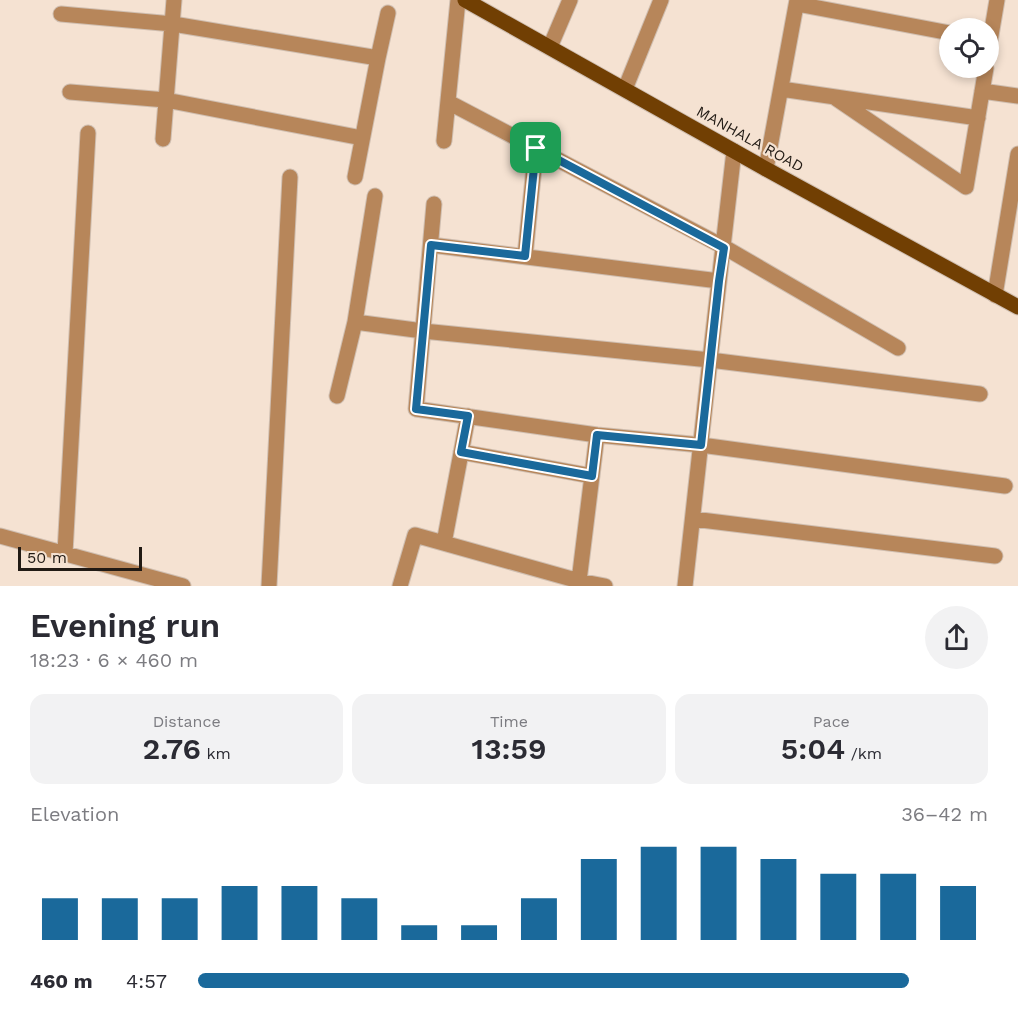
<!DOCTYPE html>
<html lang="en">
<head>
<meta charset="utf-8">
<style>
	:root { --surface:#fff; --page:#f2f2f3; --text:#2b2b33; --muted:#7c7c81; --accent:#1a699b }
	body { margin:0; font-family:"Work Sans",sans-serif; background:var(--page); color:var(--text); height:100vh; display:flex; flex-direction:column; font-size:22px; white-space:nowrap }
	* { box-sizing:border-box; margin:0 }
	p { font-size:20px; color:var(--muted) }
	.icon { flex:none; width:33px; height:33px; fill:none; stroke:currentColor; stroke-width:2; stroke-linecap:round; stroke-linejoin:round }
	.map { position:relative; height:586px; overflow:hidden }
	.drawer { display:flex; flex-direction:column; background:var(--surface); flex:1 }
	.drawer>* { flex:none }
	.buttons { position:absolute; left:939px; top:18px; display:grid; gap:12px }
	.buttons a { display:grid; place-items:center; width:60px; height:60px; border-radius:50%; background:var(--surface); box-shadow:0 3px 9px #0003; font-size:30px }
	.scale { position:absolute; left:18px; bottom:15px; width:124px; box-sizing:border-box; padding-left:6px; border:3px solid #211a14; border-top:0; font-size:16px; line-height:21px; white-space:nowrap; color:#211a14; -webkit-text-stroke:4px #f5e2d2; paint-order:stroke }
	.pin { position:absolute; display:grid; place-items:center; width:51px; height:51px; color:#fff; margin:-26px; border-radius:12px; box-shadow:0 3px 9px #0006 }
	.round { display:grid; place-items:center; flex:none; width:63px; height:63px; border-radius:32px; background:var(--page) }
	.summary { display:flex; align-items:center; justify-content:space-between; height:102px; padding:0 30px }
	h1 { font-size:33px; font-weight:600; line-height:45px }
	.stats { display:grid; grid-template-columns:repeat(3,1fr); gap:9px; height:102px; padding:6px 30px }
	.stats div { display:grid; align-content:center; border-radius:15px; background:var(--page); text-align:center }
	.stats b { font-size:30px; font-weight:600 }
	.stats small { font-size:16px; font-weight:400 }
	.stats p { font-size:16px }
	.chart { height:168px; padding:12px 30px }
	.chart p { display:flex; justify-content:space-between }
	.chart svg { width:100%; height:108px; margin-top:6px; stroke:var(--accent); stroke-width:6 }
	ul { padding:0 30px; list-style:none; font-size:20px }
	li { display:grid; grid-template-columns:96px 72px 1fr; align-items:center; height:45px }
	li i { height:15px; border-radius:8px; background:var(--accent) }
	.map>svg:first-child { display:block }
</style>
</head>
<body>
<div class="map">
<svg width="1018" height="586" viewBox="0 0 1018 586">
	<rect width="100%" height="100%" fill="#f5e2d2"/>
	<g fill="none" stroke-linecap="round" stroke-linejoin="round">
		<g stroke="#cfbeb0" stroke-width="17">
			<path id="minor" d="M 797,4 L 950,33
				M 61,14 L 173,24 L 378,58
				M 550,47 L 570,0
				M 988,53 L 997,0
				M 625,89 L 661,0
				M 781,89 L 978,118
				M 982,91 L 1018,96
				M 70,92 L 166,100 L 362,138
				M 834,97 L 966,187 L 986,68
				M 448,102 L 724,247 L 898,348
				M 163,139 L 174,0
				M 444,141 L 458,0
				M 766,169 L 797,0
				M 355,177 L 378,58 L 388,13
				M 434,204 L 416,409 L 597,435 L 701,445 L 1005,486
				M 431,245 L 719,281
				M 525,256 L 536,148
				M 995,295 L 1018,154
				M 355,322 L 423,331 L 710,360 L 980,394
				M 337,396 L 355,322 L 375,196
				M 461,452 L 592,476
				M 693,519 L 995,556
				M 0,536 L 183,586
				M 444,543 L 468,416
				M 65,553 L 88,133
				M 579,581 L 597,435
				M 269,586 L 290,177
				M 400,586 L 415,535 L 579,581 L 605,586
				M 685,586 L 710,360 L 734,151"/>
		</g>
		<g stroke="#cfbeb0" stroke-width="17">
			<path id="major" d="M 465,0 L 766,169 L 1018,307"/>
		</g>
		<use href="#minor" stroke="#b7865a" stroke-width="15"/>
		<use href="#major" stroke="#713f03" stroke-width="15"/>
	</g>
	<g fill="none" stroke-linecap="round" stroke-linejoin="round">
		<g stroke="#fff" stroke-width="12">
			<path id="route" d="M 536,148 L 724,248 L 719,281 L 701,445 L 597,435 L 592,476 L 461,452 L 468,416 L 416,409 L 431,245 L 525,256 Z"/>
		</g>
		<use href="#route" stroke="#1a699b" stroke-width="8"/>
	</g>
	<g text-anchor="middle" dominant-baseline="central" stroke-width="4.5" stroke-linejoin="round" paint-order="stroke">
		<g font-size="15" fill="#211a14" stroke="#f5e2d2">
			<text transform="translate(750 139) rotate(29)">MANHALA ROAD</text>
		</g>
	</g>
</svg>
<div class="buttons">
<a><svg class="icon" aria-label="locate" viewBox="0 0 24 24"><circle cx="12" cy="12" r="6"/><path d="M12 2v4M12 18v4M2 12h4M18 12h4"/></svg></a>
</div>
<div class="scale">50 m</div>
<div class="pin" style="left:536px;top:148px;background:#1e9e55"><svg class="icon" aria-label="arrive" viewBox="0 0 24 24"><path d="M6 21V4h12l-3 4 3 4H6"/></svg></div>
</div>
<section class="drawer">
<div class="summary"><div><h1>Evening run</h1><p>18:23 · 6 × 460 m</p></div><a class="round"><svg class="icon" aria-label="share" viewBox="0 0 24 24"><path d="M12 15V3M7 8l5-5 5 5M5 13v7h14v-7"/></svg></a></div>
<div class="stats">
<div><p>Distance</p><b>2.76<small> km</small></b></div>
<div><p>Time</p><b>13:59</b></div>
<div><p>Pace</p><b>5:04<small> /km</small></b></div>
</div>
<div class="chart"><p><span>Elevation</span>36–42 m</p>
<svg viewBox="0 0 160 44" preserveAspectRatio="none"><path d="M5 44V27M15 44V27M25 44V27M35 44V22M45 44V22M55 44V27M65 44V38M75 44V38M85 44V27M95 44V11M105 44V6M115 44V6M125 44V11M135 44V17M145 44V17M155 44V22"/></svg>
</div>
<ul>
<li><b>460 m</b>4:57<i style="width:90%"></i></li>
</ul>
</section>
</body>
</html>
